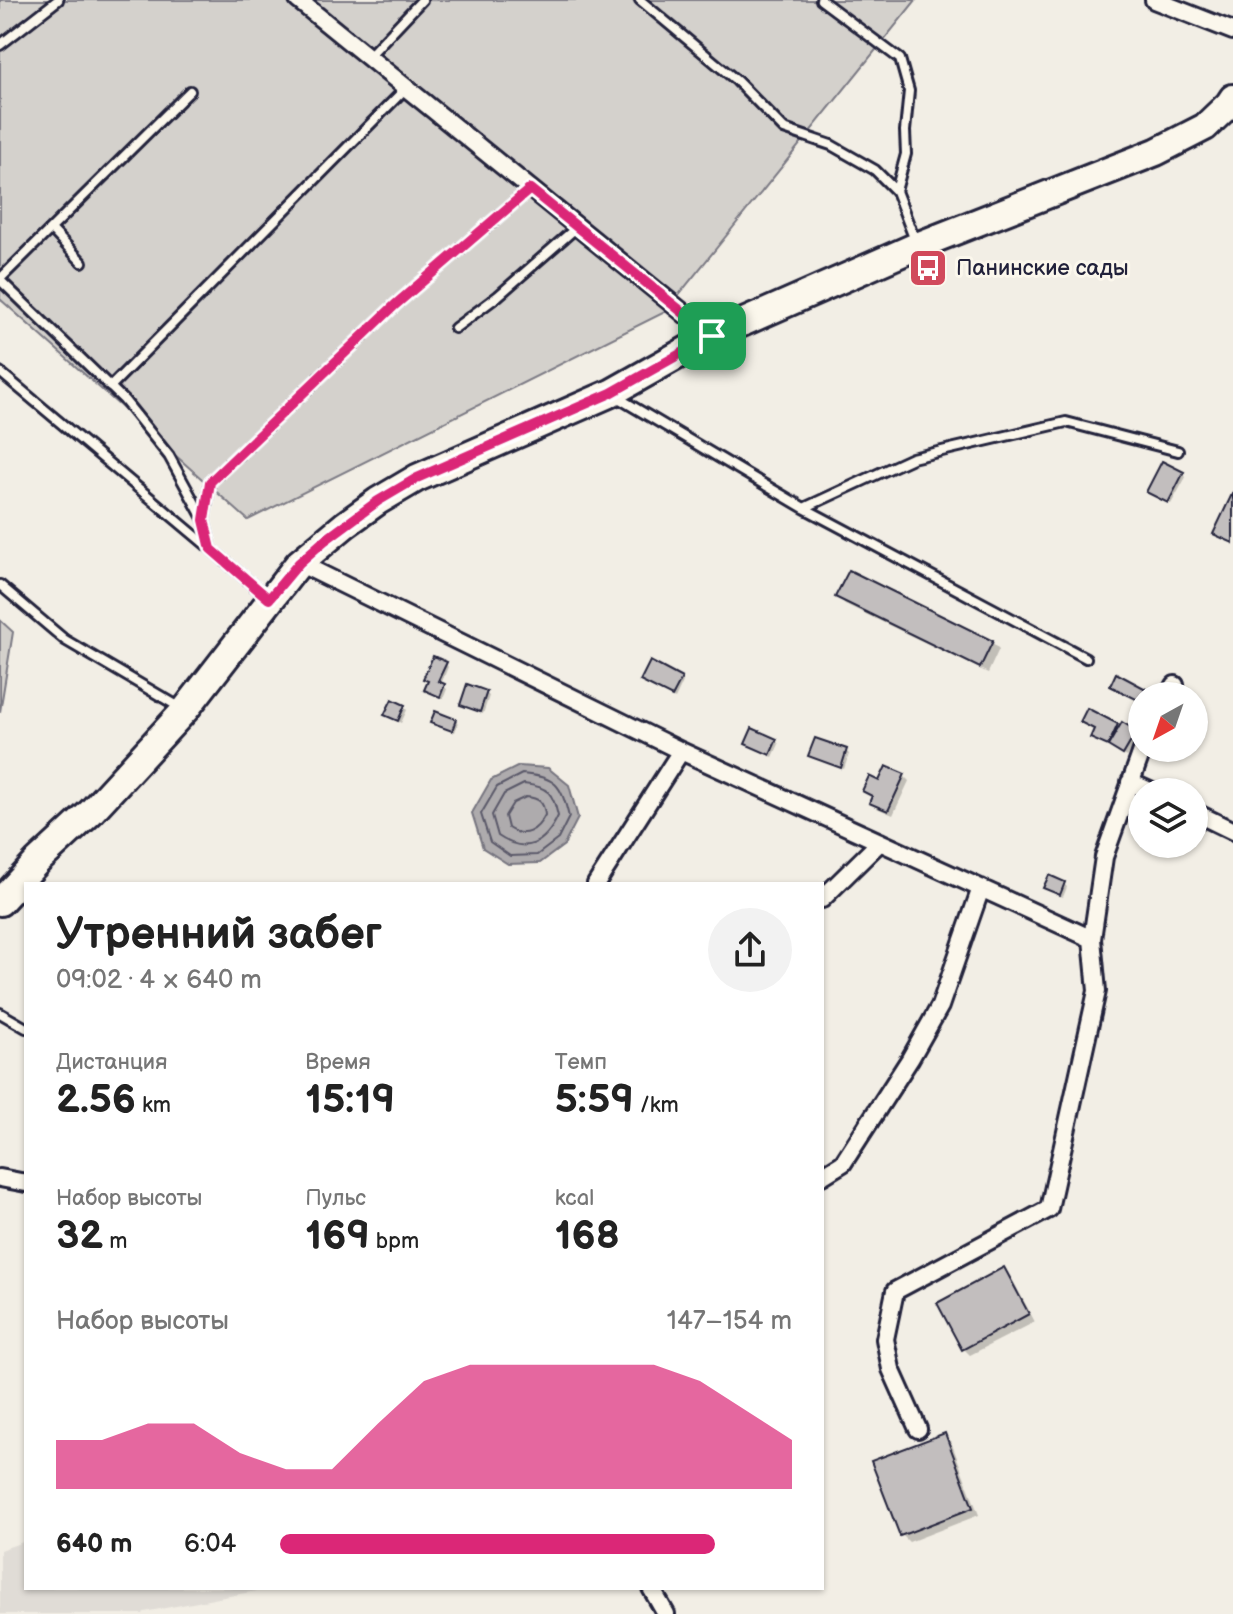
<!DOCTYPE html>
<html lang="ru">
<head>
<meta charset="utf-8">
<style>
	:root { --surface:#fff; --page:#f2f2f2; --text:#222; --muted:#767676; --accent:#db2777 }
	body { margin:0; font-family:"Balsamiq Sans",sans-serif; background:var(--page); color:var(--text); height:100vh; display:flex; flex-direction:column; font-size:30px; white-space:nowrap }
	* { box-sizing:border-box; margin:0 }
	p { font-size:26px; color:var(--muted) }
	.icon { flex:none; width:44px; height:44px; fill:none; stroke:currentColor; stroke-width:2; stroke-linecap:round; stroke-linejoin:round }
	.map { position:relative; flex:1; overflow:hidden }
	.side { position:absolute; left:24px; top:882px; width:800px; height:708px; display:flex; flex-direction:column; background:var(--surface); border-radius:0px; box-shadow:0 2px 6px #0004 }
	.side>* { flex:none }
	.needle { width:52px; rotate:220deg }
	.controls { position:absolute; left:1128px; top:682px; display:grid; gap:16px }
	.controls a { display:grid; place-items:center; width:80px; height:80px; border-radius:50%; background:var(--surface); box-shadow:0 2px 6px #0004; font-size:40px }
	.pin { position:absolute; display:grid; place-items:center; width:68px; height:68px; color:#fff; margin:-34px; border-radius:16px; box-shadow:0 4px 12px #0006 }
	.round { display:grid; place-items:center; flex:none; width:84px; height:84px; border-radius:42px; background:var(--page) }
	.summary { display:flex; align-items:center; justify-content:space-between; height:136px; padding:0 32px }
	h1 { font-size:44px; font-weight:800; line-height:60px }
	.metrics { display:grid; grid-template-columns:repeat(3,1fr); gap:12px; height:136px; padding:8px 32px }
	.metrics div { display:grid; align-content:center }
	.metrics b { font-size:40px; font-weight:800 }
	.metrics small { font-size:22px; font-weight:400 }
	.metrics p { font-size:22px }
	.chart { height:224px; padding:16px 32px }
	.chart p { display:flex; justify-content:space-between }
	.chart svg { width:100%; height:144px; margin-top:8px; fill:var(--accent); opacity:.7 }
	ul { padding:0 32px; list-style:none; font-size:26px }
	li { display:grid; grid-template-columns:128px 96px 1fr; align-items:center; height:60px }
	li i { height:20px; border-radius:10px; background:var(--accent) }
	.map>svg:first-child { display:block }
</style>
</head>
<body>
<div class="map">
<svg width="1233" height="1614" viewBox="0 0 1233 1614">
	<rect width="100%" height="100%" fill="#f2eee5"/>
	<filter id="ink" filterUnits="userSpaceOnUse"><feTurbulence type="fractalNoise" baseFrequency=".0125" numOctaves="2"/><feDisplacementMap in="SourceGraphic" scale="16" xChannelSelector="R" yChannelSelector="G"/><feConvolveMatrix kernelMatrix="1 2 1 2 8 2 1 2 1" color-interpolation-filters="sRGB"/></filter>
	<g filter="url(#ink)">
		<path fill="#e0dcd6" d="M 26,1541 L 26,1588 L 255,1588 L 256,1591 L 144,1612 L 143,1614 L 0,1614 L 0,1550 Z"/>
		<path fill="#d4d1cc" stroke="#7b7a84" stroke-width="2" d="M 0,0 L 916,0 L 665,312 L 248,520 L 0,299 Z
			M 0,620 L 13,632 L 0,712 Z"/>
		<path fill="#aeabad" stroke="#76747f" stroke-width="2" d="M 519,766 L 548,768 L 569,785 L 578,818 L 564,845 L 540,863 L 508,864 L 483,848 L 472,813 L 491,780 Z"/>
		<path fill="#0003" d="M 1183,474 L 1186,477 L 1171,504 L 1152,494 Z
			M 838,597 L 992,642 L 999,649 L 988,673 L 845,604 Z
			M 446,664 L 448,667 L 441,684 L 447,689 L 443,699 L 427,690 L 428,682 L 425,679 Z
			M 680,679 L 683,682 L 675,699 L 645,683 Z
			M 468,687 L 486,693 L 489,696 L 483,714 L 465,707 L 462,704 Z
			M 404,707 L 407,710 L 401,723 L 387,715 Z
			M 455,720 L 458,723 L 455,732 L 436,725 L 433,722 Z
			M 1117,725 L 1120,729 L 1122,725 L 1139,736 L 1127,757 L 1092,738 Z
			M 776,741 L 779,744 L 773,757 L 747,744 Z
			M 846,751 L 849,754 L 844,769 L 814,758 L 811,755 Z
			M 904,776 L 909,781 L 893,815 L 877,808 L 871,803 L 874,798 L 864,790 Z
			M 1064,884 L 1067,887 L 1063,897 L 1045,888 Z
			M 1004,1270 L 1011,1277 L 1035,1322 L 970,1355 L 963,1348 Z
			M 944,1435 L 951,1442 L 979,1515 L 909,1542 L 902,1535 Z"/>
		<g fill="none" stroke-linecap="round" stroke-linejoin="round">
			<path stroke="#5a5969" stroke-width="2" d="M 522,774 C 556,777 561,784 569,817 L 558,839 L 537,855 L 510,856 L 490,842 L 481,814 L 497,787 Z
				M 524,784 C 549,787 553,793 558,816 C 545,844 526,855 498,836 L 492,815 L 504,794 Z
				M 526,797 C 539,798 544,802 545,815 C 537,831 524,839 508,828 L 505,816 L 513,803 Z"/>
		</g>
		<path fill="#c2bebe" stroke="#22223b" stroke-width="2" d="M 1162,461 L 1184,472 L 1168,503 L 1146,492 Z
			M 1233,492 L 1233,543 L 1213,534 Z
			M 849,570 L 993,641 L 980,668 L 835,597 Z
			M 433,656 L 447,662 L 438,681 L 445,684 L 440,697 L 424,690 L 428,681 L 423,679 Z
			M 650,661 L 682,678 L 672,697 L 640,681 Z
			M 1116,673 L 1146,689 L 1140,701 L 1110,686 Z
			M 467,684 L 487,691 L 480,712 L 460,705 Z
			M 392,699 L 405,705 L 398,721 L 384,715 Z
			M 1087,708 L 1118,724 L 1108,746 L 1090,738 L 1094,729 L 1080,722 Z
			M 435,711 L 456,719 L 452,731 L 430,723 Z
			M 1122,722 L 1137,731 L 1123,755 L 1108,746 Z
			M 752,728 L 777,739 L 770,755 L 745,744 Z
			M 815,738 L 847,749 L 841,768 L 808,756 Z
			M 886,766 L 905,774 L 888,811 L 869,803 L 872,796 L 862,791 L 869,776 L 879,781 Z
			M 1049,875 L 1065,882 L 1060,895 L 1043,888 Z
			M 1004,1267 L 1029,1314 L 962,1350 L 937,1303 Z
			M 945,1433 L 973,1508 L 900,1536 L 871,1461 Z"/>
		<g fill="none" stroke-linecap="round" stroke-linejoin="round">
			<g stroke="#22223b" stroke-width="14">
				<path id="service" d="M 640,0 L 737,81 L 784,129 L 831,145 L 875,170 L 896,191 L 916,243
					M 821,0 L 900,59 L 909,91 L 905,131 L 906,154 L 896,191
					M 0,45 L 58,0
					M 368,57 L 422,0
					M 51,229 L 82,262
					M 0,279 L 190,91
					M 0,280 L 124,400 L 169,456 L 204,520 L 211,549 L 269,599
					M 455,328 L 498,296 L 577,227
					M 0,372 L 211,549
					M 110,387 L 406,88
					M 615,396 L 804,508 L 1086,658
					M 804,508 L 912,458 L 1066,422 L 1178,451
					M 204,520 L 210,482 L 395,305 L 530,189
					M 0,585 L 65,640 L 181,708
					M 0,1013 L 26,1028"/>
			</g>
			<g stroke="#22223b" stroke-width="22">
				<path id="minor" d="M 298,0 L 712,336
					M 1154,0 L 1233,31
					M 299,563 L 681,751 L 1092,939 L 1097,991 L 1049,1209 L 895,1291 L 885,1339 L 891,1369 L 918,1429
					M 1169,696 L 1175,685
					M 1130,782 L 1152,792
					M 1194,812 L 1233,831
					M 596,884 L 681,751
					M 822,899 L 880,842
					M 1092,939 L 1104,857 L 1143,748
					M 822,1176 L 843,1163 L 910,1059 L 940,1006 L 981,888
					M 0,1178 L 26,1183
					M 651,1588 L 666,1614"/>
			</g>
			<g stroke="#22223b" stroke-width="32">
				<path id="primary" d="M 0,902 L 38,861 L 91,812 L 185,710 L 299,563 L 346,524 L 378,501 L 417,478 L 611,393 L 712,336 L 917,246 L 1156,152 L 1205,127 L 1229,104 L 1233,98"/>
			</g>
			<use href="#service" stroke="#fbf7ec" stroke-width="8"/>
			<use href="#minor" stroke="#fbf7ec" stroke-width="16"/>
			<use href="#primary" stroke="#fbf7ec" stroke-width="26"/>
		</g>
	</g>
	<g fill="none" stroke-linecap="round" stroke-linejoin="round" filter="url(#ink)">
		<g stroke="#fff" stroke-width="16">
			<path id="route" d="M 530,189 L 712,336 L 611,393 L 417,478 L 378,501 L 324,541 L 299,563 L 269,599 L 211,549 L 204,520 L 210,482 L 395,305 Z"/>
		</g>
		<use href="#route" stroke="#db2777" stroke-width="10"/>
	</g>
	<defs>
		<g id="bus-square" transform="scale(2)"><rect x="-9" y="-9" width="18" height="18" rx="4" fill="#d1495b" stroke="#fbf7ec"/><path d="M-5-6H5V4H4V6H2V4H-2V6H-4V4H-5ZM-3.5-4V0h7V-4ZM-3.5 1.2v1.5H-2V1.2ZM2 1.2v1.5H3.5V1.2Z" fill="#fff"/></g>
	</defs>
	<g fill-rule="evenodd">
		<use href="#bus-square" x="928" y="268"/>
	</g>
	<g text-anchor="middle" dominant-baseline="central" stroke-width="6" stroke-linejoin="round" paint-order="stroke">
		<g font-size="22" fill="#22223b" stroke="#fbf7ec" text-anchor="start">
			<text x="956" y="268">Панинские сады</text>
		</g>
	</g>
</svg>
<div class="controls">
<a><svg class="needle" viewBox="-14 -14 28 28"><path d="M0-13l5 13h-10z" fill="#e53935"/><path d="M0 13l5-13h-10z" fill="#767676"/></svg></a>
<a><svg class="icon" aria-label="layers" viewBox="0 0 24 24"><path d="M12 4l9 5-9 5-9-5zM3 14l9 5 9-5"/></svg></a>
</div>
<div class="pin" style="left:712px;top:336px;background:#1e9e55"><svg class="icon" aria-label="arrive" viewBox="0 0 24 24"><path d="M6 21V4h12l-3 4 3 4H6"/></svg></div>
<section class="side">
<div class="summary"><div><h1>Утренний забег</h1><p>09:02 · 4 × 640 m</p></div><a class="round"><svg class="icon" aria-label="share" viewBox="0 0 24 24"><path d="M12 15V3M7 8l5-5 5 5M5 13v7h14v-7"/></svg></a></div>
<div class="metrics">
<div><p>Дистанция</p><b>2.56<small> km</small></b></div>
<div><p>Время</p><b>15:19</b></div>
<div><p>Темп</p><b>5:59<small> /km</small></b></div>
</div>
<div class="metrics">
<div><p>Набор высоты</p><b>32<small> m</small></b></div>
<div><p>Пульс</p><b>169<small> bpm</small></b></div>
<div><p>kcal</p><b>168</b></div>
</div>
<div class="chart"><p><span>Набор высоты</span>147–154 m</p>
<svg viewBox="0 0 160 44" preserveAspectRatio="none"><path d="M0 44V29L10 29L20 24L30 24L40 33L50 38L60 38L70 24L80 11L90 6L100 6L110 6L120 6L130 6L140 11L150 20L160 29V44z"/></svg>
</div>
<ul>
<li><b>640 m</b>6:04<i style="width:85%"></i></li>
</ul>
</section>
</div>
</body>
</html>
